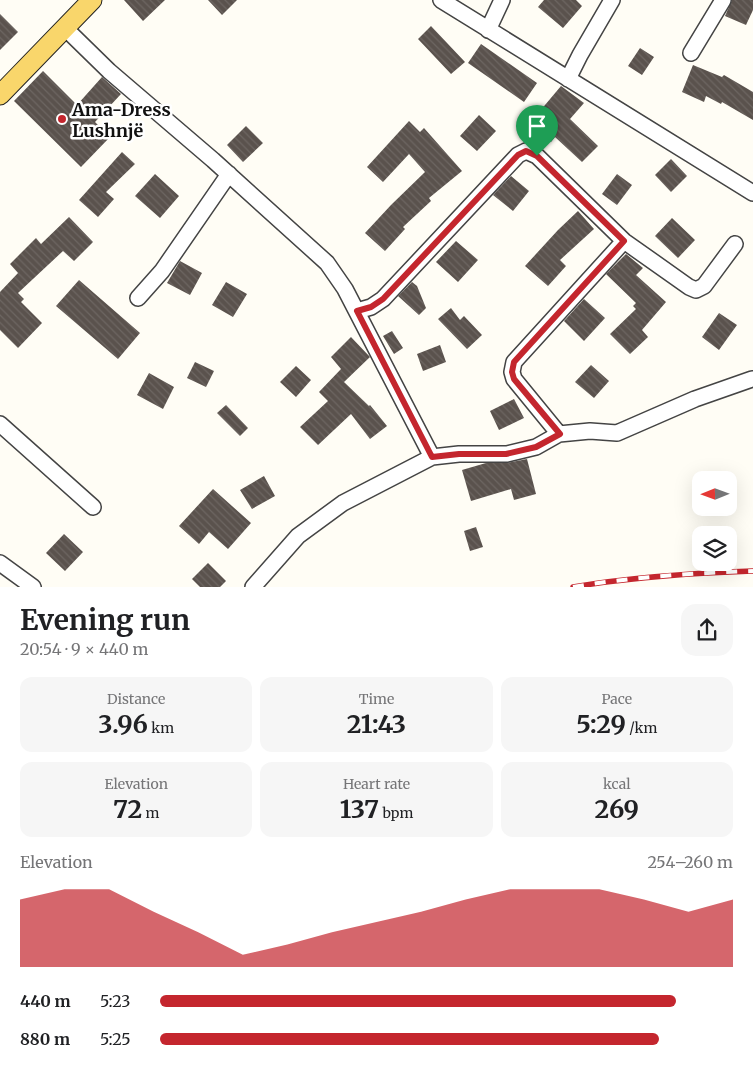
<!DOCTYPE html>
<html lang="en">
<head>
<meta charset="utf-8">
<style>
	:root { --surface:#fff; --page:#f6f6f6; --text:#202124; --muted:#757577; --accent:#c4262e }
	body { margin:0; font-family:Merriweather,serif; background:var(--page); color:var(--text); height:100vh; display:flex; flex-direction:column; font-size:19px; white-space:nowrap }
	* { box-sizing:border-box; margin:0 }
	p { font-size:16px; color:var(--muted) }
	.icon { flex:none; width:28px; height:28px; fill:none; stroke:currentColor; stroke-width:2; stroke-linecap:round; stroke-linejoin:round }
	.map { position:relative; height:587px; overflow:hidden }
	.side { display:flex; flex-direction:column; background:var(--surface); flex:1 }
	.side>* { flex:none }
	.needle { width:32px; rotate:269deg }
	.tools { position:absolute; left:692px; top:471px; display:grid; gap:10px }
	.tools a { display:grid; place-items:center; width:45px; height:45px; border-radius:10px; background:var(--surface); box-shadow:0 5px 20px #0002; font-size:25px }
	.pin { position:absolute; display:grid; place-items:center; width:42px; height:42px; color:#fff; margin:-51px -21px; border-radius:50% 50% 50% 0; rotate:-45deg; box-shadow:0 0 5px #0007 }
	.pin .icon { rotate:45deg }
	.round { display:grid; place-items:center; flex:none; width:52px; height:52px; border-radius:15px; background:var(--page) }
	.summary { display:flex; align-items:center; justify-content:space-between; height:85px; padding:0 20px }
	h1 { font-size:28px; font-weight:700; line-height:38px }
	.metrics { display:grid; grid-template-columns:repeat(3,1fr); gap:8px; height:85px; padding:5px 20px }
	.metrics div { display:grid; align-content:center; border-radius:12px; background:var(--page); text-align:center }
	.metrics b { font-size:25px; font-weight:700 }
	.metrics small { font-size:14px; font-weight:400 }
	.metrics p { font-size:14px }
	.chart { height:140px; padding:10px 20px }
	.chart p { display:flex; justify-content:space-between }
	.chart svg { width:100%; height:90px; margin-top:5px; fill:var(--accent); opacity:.7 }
	ul { padding:0 20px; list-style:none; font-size:16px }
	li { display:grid; grid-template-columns:80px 60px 1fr; align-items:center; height:38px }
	li i { height:12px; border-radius:6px; background:var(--accent) }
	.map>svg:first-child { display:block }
</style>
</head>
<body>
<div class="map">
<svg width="753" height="587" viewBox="0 0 753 587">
	<defs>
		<pattern id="building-back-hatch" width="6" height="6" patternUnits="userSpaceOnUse" patternTransform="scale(1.25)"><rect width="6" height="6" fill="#5a524d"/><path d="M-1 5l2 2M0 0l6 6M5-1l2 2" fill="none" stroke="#6d6662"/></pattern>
	</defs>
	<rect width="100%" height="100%" fill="#fffdf5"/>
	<path fill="url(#building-back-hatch)" d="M 124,0 L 165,0 L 143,21 Z
		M 208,0 L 237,0 L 222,15 Z
		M 544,0 L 576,0 L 582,6 L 563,28 L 538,7 Z
		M 732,0 L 753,0 L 753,10 L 746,25 L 725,16 Z
		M 0,14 L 18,32 L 0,50 Z
		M 431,26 L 465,62 L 451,74 L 418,39 Z
		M 481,44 L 537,83 L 524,102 L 468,63 Z
		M 640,48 L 654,57 L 642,75 L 628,66 Z
		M 693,65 L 722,77 L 724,75 L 753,92 L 753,120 L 722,102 L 721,104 L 706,96 L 704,102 L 682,92 Z
		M 43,71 L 77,105 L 102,77 L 121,94 L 95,122 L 110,137 L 81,167 L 14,101 Z
		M 561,86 L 584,103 L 570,119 L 598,146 L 582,162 L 555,137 L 551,142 L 529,124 Z
		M 479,115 L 496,131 L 477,151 L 460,136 Z
		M 409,121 L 420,132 L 424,128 L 462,171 L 429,198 L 431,201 L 403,227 L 405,229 L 385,251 L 365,233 L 391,205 L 425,172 L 409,154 L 383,182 L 367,167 Z
		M 246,126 L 263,143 L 243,162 L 227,145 Z
		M 122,152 L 135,164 L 106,192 L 114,199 L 98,217 L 79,200 Z
		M 671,159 L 687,176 L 671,192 L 655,175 Z
		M 155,174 L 179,196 L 160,218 L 135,196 Z
		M 617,174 L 632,185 L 617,205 L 602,194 Z
		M 511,176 L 529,191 L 513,211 L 493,195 Z
		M 578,211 L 594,229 L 560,260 L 566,266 L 548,286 L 525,266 L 558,230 Z
		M 69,217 L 93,242 L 74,261 L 63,251 L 18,293 L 24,299 L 21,302 L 42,323 L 18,348 L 0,330 L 0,292 L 18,273 L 10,264 L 36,238 L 41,244 Z
		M 672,218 L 695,240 L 678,258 L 655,236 Z
		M 456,241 L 478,260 L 458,282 L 436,262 Z
		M 626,254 L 643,268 L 636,275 L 666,302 L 642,330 L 648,337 L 630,354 L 610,334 L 636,309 L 633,306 L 636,303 L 606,274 Z
		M 180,261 L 202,273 L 190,295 L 167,283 Z
		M 79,280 L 140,333 L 118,359 L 56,306 Z
		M 226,282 L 247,294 L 233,317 L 212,305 Z
		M 412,282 L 417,286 L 426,308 L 419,315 L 398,296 Z
		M 584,299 L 605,318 L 584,341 L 564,321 Z
		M 451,308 L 460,320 L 464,316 L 482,335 L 467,349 L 438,319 Z
		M 719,313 L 737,325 L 719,350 L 702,337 Z
		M 392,331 L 403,348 L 394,354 L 383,336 Z
		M 351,337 L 370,357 L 344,382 L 369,406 L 370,405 L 387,426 L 370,439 L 351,414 L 318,445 L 300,427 L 328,401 L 319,392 L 341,369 L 331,357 Z
		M 440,345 L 446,362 L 423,371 L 417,354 Z
		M 195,362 L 214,371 L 206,387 L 187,378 Z
		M 591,365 L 609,381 L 594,398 L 575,382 Z
		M 296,366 L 311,380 L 296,397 L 280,382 Z
		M 149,373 L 174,387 L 163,409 L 137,395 Z
		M 514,399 L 524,418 L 499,430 L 490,411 Z
		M 226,405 L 248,428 L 240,436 L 217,413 Z
		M 527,459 L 536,494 L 514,500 L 511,489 L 471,501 L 462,470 L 486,463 L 507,463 Z
		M 264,476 L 275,496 L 252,509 L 240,490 Z
		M 213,489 L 251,523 L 228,549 L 209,532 L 199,544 L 179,526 Z
		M 476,527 L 483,547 L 470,551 L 464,531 Z
		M 64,534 L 83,552 L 65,571 L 46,553 Z
		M 208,563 L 226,581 L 220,587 L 200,587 L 192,579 Z"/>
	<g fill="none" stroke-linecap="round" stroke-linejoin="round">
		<g stroke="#444" stroke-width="18">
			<path id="minor" d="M 441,0 L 753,193
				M 65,28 L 109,71 L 213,160 L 327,263 L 345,289 L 432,457
				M 488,30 L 502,0
				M 691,53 L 723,0
				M 568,79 L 580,55 L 612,0
				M 138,298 L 162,271 L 229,174
				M 357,311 L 371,307 L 383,299 L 518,155 L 526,151 L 537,156 L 624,241 L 689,287 L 696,290 L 704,286 L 735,244
				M 0,424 L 93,507
				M 559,434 L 514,379 L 512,372 L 514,362 L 624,241
				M 0,563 L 33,587
				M 253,587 L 298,536 L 343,503 L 432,457 L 459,454 L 507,454 L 536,447 L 559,434 L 590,431 L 617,433 L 695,399 L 752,379"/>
		</g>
		<g stroke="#222" stroke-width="21">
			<path id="major" d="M 0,95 L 92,0"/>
		</g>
		<use href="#minor" stroke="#fff" stroke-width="15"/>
		<use href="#major" stroke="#f9d66b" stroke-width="19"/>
		<g stroke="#c4262e" stroke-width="5.5">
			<path id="rail" d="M 573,587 C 632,577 693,573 753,571"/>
		</g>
		<use href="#rail" stroke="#fff" stroke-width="4" stroke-dasharray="11" stroke-linecap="butt"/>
	</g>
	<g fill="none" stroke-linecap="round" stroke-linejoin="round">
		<g stroke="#fff" stroke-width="10">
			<path id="route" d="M 526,151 L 537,156 L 624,241 L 514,362 L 512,372 L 514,379 L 560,434 L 536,447 L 506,454 L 459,454 L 432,457 L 357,311 L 371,307 L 383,299 L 518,155 Z"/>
		</g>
		<use href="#route" stroke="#c4262e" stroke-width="6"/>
	</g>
	<circle fill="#c4262e" stroke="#fff" stroke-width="2" cx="62" cy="119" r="5"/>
	<g text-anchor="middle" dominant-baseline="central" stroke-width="5" stroke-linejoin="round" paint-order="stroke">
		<g font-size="18" font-weight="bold" fill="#111" stroke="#fff" text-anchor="start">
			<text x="72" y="109">Ama-Dress<tspan x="72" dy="21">Lushnjë</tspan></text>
		</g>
	</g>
</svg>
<div class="tools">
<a><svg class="needle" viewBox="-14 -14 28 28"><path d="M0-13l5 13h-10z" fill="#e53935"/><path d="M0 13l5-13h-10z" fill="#757577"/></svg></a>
<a><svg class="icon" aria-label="layers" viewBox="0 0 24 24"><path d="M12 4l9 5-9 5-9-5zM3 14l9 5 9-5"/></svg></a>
</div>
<div class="pin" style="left:537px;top:156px;background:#1e9e55"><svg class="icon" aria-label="arrive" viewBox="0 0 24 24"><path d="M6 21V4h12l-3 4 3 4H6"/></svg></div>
</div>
<section class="side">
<div class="summary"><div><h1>Evening run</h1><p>20:54 · 9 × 440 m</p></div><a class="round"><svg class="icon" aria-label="share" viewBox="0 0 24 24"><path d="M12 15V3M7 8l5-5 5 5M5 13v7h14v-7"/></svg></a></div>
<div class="metrics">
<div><p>Distance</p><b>3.96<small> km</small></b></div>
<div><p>Time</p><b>21:43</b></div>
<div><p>Pace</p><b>5:29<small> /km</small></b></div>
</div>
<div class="metrics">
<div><p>Elevation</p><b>72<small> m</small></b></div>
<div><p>Heart rate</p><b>137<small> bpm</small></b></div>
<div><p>kcal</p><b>269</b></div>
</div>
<div class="chart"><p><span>Elevation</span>254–260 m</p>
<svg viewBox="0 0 160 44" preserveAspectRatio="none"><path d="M0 44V11L10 6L20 6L30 17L40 27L50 38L60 33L70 27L80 22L90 17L100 11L110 6L120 6L130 6L140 11L150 17L160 11V44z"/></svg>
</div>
<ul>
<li><b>440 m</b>5:23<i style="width:90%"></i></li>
<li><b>880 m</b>5:25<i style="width:87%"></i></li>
</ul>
</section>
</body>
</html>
